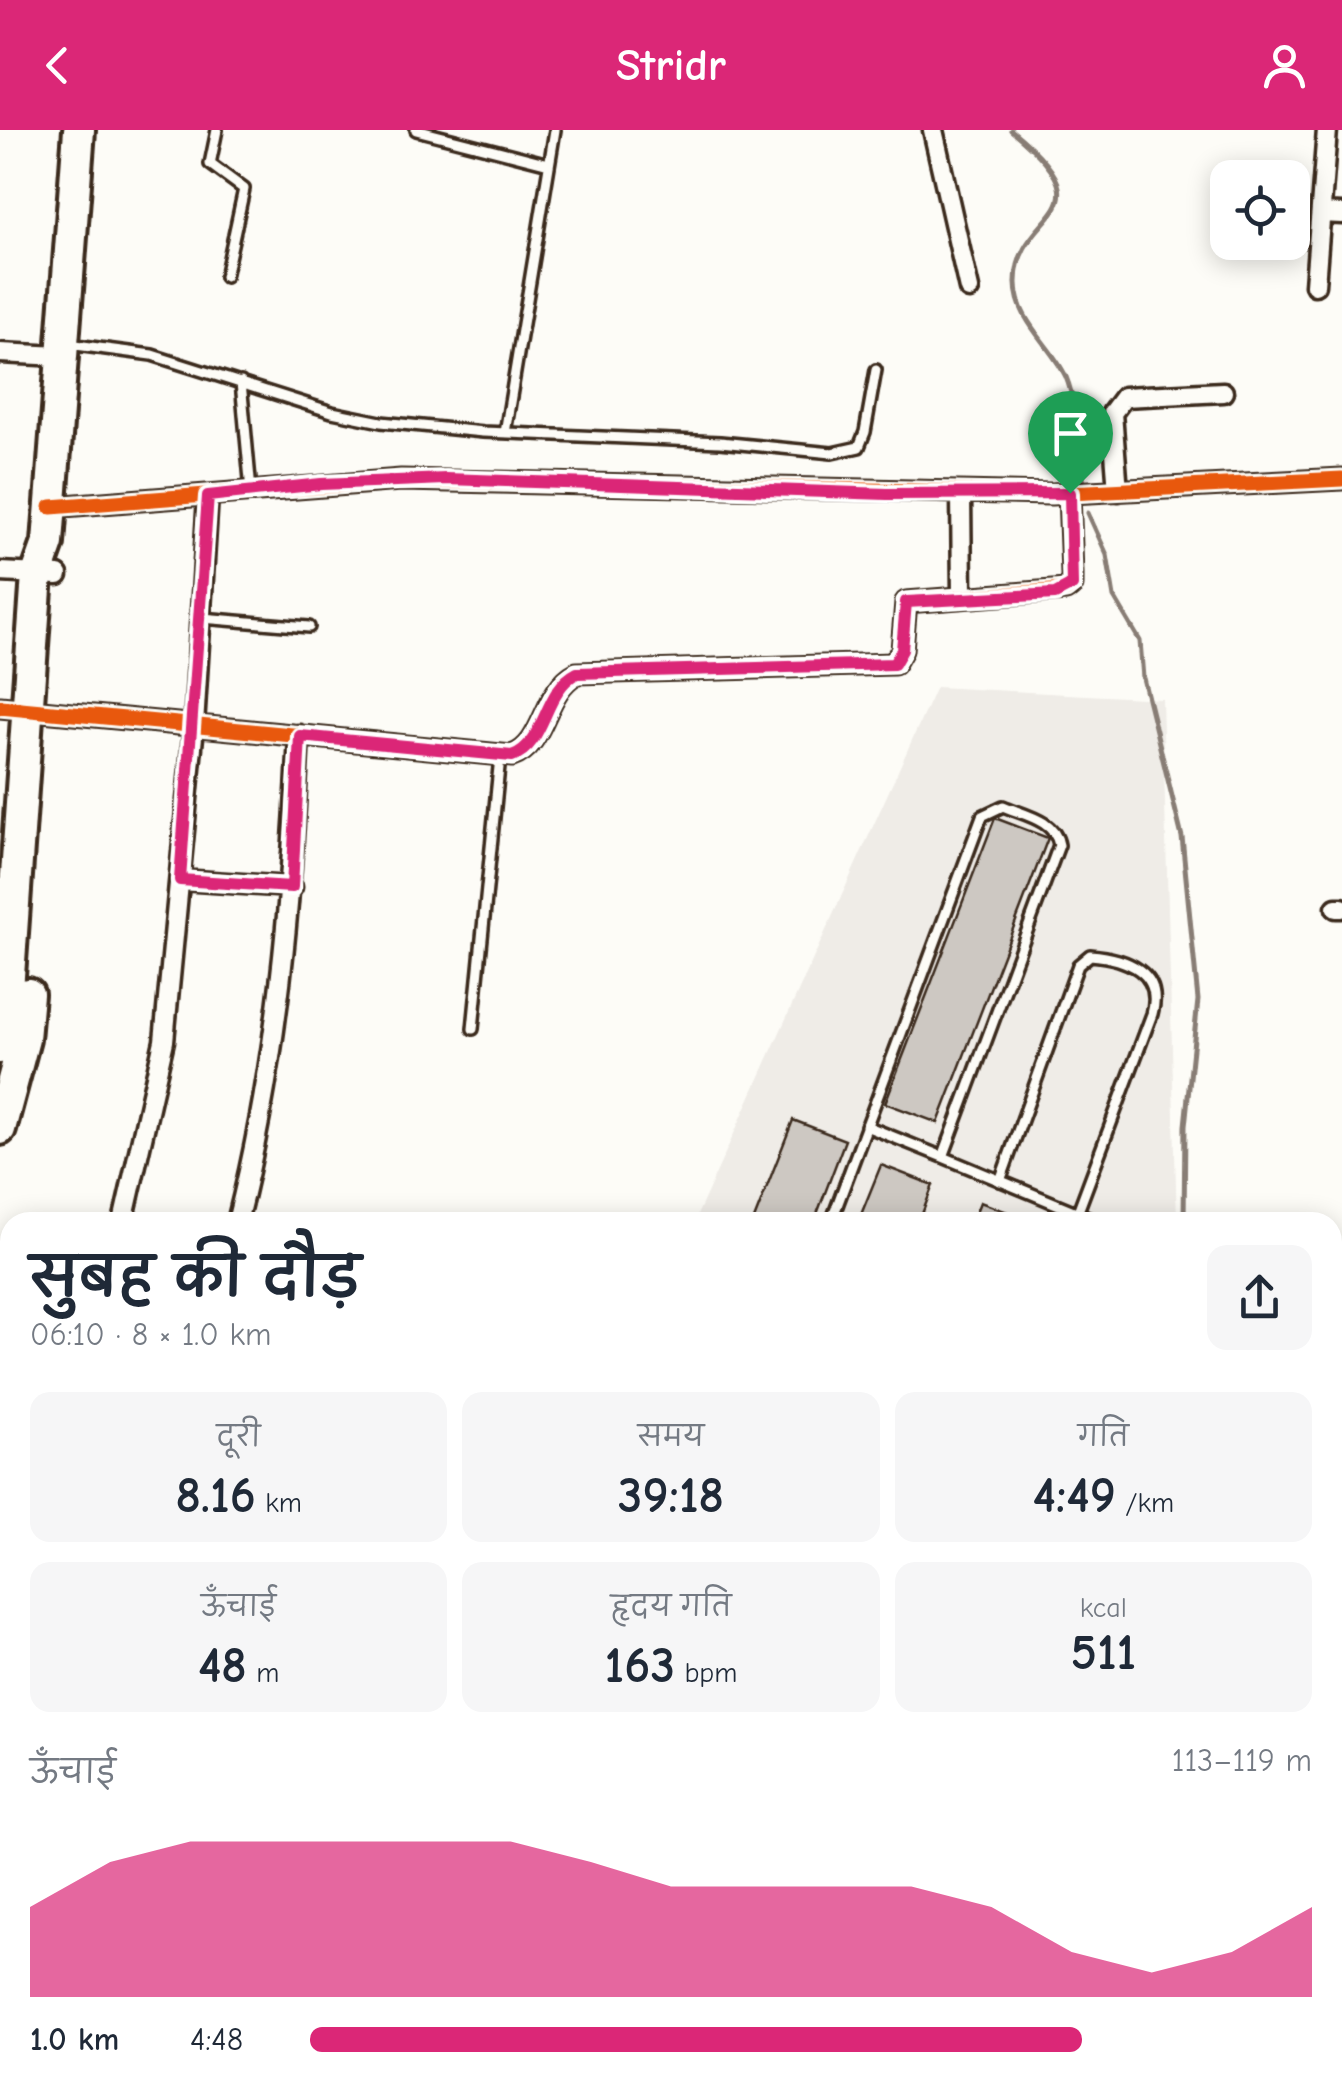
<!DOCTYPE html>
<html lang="hi">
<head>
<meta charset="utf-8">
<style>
	:root { --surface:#fff; --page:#f6f6f7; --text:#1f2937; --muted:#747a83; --accent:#db2777 }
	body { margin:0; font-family:"Comic Neue","Playpen Sans Deva",sans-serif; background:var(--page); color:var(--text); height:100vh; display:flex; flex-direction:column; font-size:38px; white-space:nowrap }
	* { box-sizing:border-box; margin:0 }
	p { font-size:32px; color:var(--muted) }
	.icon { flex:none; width:55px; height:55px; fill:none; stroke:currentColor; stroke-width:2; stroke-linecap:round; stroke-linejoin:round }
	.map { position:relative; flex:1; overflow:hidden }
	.drawer { position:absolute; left:0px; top:1082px; width:1342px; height:888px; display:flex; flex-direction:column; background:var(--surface); border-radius:30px 30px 0 0; box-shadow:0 5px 25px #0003 }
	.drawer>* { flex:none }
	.fabs { position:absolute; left:1210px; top:30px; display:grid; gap:20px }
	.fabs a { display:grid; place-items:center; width:100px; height:100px; border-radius:20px; background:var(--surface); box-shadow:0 5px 25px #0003; font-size:50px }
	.pin { position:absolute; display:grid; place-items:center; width:85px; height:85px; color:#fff; margin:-102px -42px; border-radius:50% 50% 50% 0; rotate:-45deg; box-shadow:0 0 10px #0007 }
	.pin .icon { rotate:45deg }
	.round { display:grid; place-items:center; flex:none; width:105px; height:105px; border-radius:20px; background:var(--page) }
	.head { display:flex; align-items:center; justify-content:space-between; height:170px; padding:0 30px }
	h1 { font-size:55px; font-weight:600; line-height:75px }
	.metrics { display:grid; grid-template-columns:repeat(3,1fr); gap:15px; height:170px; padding:10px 30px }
	.metrics div { display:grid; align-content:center; border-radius:20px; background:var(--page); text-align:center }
	.metrics b { font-size:50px; font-weight:600 }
	.metrics small { font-size:28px; font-weight:400 }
	.metrics p { font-size:28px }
	.chart { height:280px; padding:20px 30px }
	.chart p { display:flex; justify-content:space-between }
	.chart svg { width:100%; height:180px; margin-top:10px; fill:var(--accent); opacity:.7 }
	ul { padding:0 30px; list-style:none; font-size:32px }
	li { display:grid; grid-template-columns:160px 120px 1fr; align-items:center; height:75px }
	li i { height:25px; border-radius:12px; background:var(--accent) }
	header { display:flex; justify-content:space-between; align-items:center; height:130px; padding:0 30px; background:var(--accent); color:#fff; font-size:45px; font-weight:600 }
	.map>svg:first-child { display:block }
</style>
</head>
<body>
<header><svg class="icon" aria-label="back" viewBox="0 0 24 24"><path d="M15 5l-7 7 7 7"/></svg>Stridr<svg class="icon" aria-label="person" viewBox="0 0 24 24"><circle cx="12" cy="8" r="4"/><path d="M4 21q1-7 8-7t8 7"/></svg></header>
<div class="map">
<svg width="1342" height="1968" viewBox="0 0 1342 1968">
	<rect width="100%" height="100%" fill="#fdfcf7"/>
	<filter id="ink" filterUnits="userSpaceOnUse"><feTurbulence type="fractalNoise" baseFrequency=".01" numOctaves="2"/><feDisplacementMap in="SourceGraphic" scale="20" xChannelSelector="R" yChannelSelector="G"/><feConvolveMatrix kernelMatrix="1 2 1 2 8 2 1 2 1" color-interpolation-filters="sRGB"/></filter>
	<g filter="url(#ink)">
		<path fill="#efece7" d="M 936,557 L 1162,569 L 1177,1092 L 694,1092 Z
			M 230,1960 L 760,1960 L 757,1968 L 227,1968 Z"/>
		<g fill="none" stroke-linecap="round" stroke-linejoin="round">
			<path stroke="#887d74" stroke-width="5" d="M 1011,0 C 1118,87 1015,78 1016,153 C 1016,191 1052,216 1066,247 C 1077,273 1079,324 1084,354
				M 1088,383 L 1107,425 L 1114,467 L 1140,511 L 1143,548 L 1182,707 L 1198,870 L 1185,996 L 1184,1092
				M 1011,1960 L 1023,1968"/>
		</g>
		<path fill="#cdc8c2" stroke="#3b2a1e" stroke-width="2.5" d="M 995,688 L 1048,708 L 938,993 L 885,973 Z
			M 793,990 L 845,1010 L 814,1092 L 753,1092 Z
			M 881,1035 L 933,1055 L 919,1092 L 858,1092 Z
			M 980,1072 L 1035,1092 L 972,1092 Z
			M 532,1960 L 595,1960 L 592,1968 L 538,1968 L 530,1965 Z
			M 647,1960 L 715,1960 L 712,1968 L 644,1968 Z"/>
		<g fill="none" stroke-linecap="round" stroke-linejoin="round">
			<g stroke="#3b2a1e" stroke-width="16">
				<path id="lane" d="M 217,0 L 210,34 L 244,59 L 225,147
					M 416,0 L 549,34
					M 68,214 L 152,225 L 332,282 L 381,292 L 483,302 L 720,312 L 832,323 L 859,317 L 865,302 L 876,240
					M 241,252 L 251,361
					M 505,303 L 555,0
					M 202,488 L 309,497
					M 473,899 L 500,627
					M 866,996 L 943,1027
					M 1000,1051 L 1078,835 L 1090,825 C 1126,828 1164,842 1152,884 L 1074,1092
					M 831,1092 L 982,686 L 1003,676 C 1024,685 1055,690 1059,715 L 943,1027 L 1100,1092
					M 502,1960 L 521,1968
					M 732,1968 L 736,1960"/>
			</g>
			<g stroke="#3b2a1e" stroke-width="25">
				<path id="street" d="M 933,0 L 969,159
					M 1321,83 L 1342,84
					M 1315,155 L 1327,0
					M 0,223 L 60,226
					M 1118,361 L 1112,283 L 1124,267 L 1223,262
					M 961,364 L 962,466
					M 51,377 L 401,350 L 1051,364 L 1342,349
					M 0,442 L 58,445
					M 0,577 L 512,626 C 546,615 543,560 577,543 L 894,534 L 902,520 L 906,472 L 1066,460 L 1072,455 L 1072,444 L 1069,363
					M 180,750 L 292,757
					M 1336,778 L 1342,778
					M 123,1092 L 164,911 L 194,596 L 208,366
					M 237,1092 C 278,930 291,772 299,605
					M 0,1180 L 10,1183
					M 0,1510 L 10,1513
					M 0,1629 L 10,1631
					M 0,1746 L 10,1704
					M 0,1816 L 10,1819
					M 0,1914 L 10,1917
					M 23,1968 L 25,1960
					M 93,1968 L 95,1960
					M 212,1968 L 213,1960"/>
			</g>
			<g stroke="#3b2a1e" stroke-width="38">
				<path id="primary" d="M 0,918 L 6,889 L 37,444 L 48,413 L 79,0
					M 0,999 L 24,909 L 28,864"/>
			</g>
			<use href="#lane" stroke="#fdfcf7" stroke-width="9"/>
			<use href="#street" stroke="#fdfcf7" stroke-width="18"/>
			<use href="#primary" stroke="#fdfcf7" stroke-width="30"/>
			<path stroke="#3b2a1e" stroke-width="5" d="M 1332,1418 L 1342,1404
				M 1332,1441 L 1342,1426
				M 621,1968 L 624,1960
				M 980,1968 L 985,1960"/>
			<g stroke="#fdfcf7" stroke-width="21">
				<path id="cycleway" d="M 51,377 L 401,350 L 1051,364 L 1342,349
					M 0,577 L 512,626 C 546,615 543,560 577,543 L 894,534 L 902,520 L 906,472 L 1066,460 L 1072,455 L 1072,444 L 1069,363"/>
			</g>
			<use href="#cycleway" stroke="#e8590c" stroke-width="15"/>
		</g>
	</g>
	<g fill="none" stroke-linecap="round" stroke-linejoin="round" filter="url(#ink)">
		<g stroke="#fff" stroke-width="20">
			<path id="route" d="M 446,349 L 887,364 L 1070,363 L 1072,455 L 1055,464 L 906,472 L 902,520 L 894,534 L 577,543 C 543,560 546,615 512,626 L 300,606 L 292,757 L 180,750 L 208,366 L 321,354 Z"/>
		</g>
		<use href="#route" stroke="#db2777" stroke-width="12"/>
	</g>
</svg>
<div class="fabs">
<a><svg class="icon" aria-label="locate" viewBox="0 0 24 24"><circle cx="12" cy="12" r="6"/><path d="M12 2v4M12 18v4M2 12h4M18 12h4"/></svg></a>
</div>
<div class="pin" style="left:1070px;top:363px;background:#1e9e55"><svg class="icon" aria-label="arrive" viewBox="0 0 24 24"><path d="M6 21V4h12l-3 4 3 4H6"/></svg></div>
<section class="drawer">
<div class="head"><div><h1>सुबह की दौड़</h1><p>06:10 · 8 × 1.0 km</p></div><a class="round"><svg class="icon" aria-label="share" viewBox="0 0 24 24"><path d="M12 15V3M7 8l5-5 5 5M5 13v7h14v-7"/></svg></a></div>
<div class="metrics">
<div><p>दूरी</p><b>8.16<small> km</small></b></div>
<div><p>समय</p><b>39:18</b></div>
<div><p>गति</p><b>4:49<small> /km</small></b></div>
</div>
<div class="metrics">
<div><p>ऊँचाई</p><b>48<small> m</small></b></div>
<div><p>हृदय गति</p><b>163<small> bpm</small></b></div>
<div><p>kcal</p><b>511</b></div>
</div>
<div class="chart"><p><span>ऊँचाई</span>113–119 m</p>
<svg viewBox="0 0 160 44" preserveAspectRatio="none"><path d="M0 44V22L10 11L20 6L30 6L40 6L50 6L60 6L70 11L80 17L90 17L100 17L110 17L120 22L130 33L140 38L150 33L160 22V44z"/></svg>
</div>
<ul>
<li><b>1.0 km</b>4:48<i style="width:77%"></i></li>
</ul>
</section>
</div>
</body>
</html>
